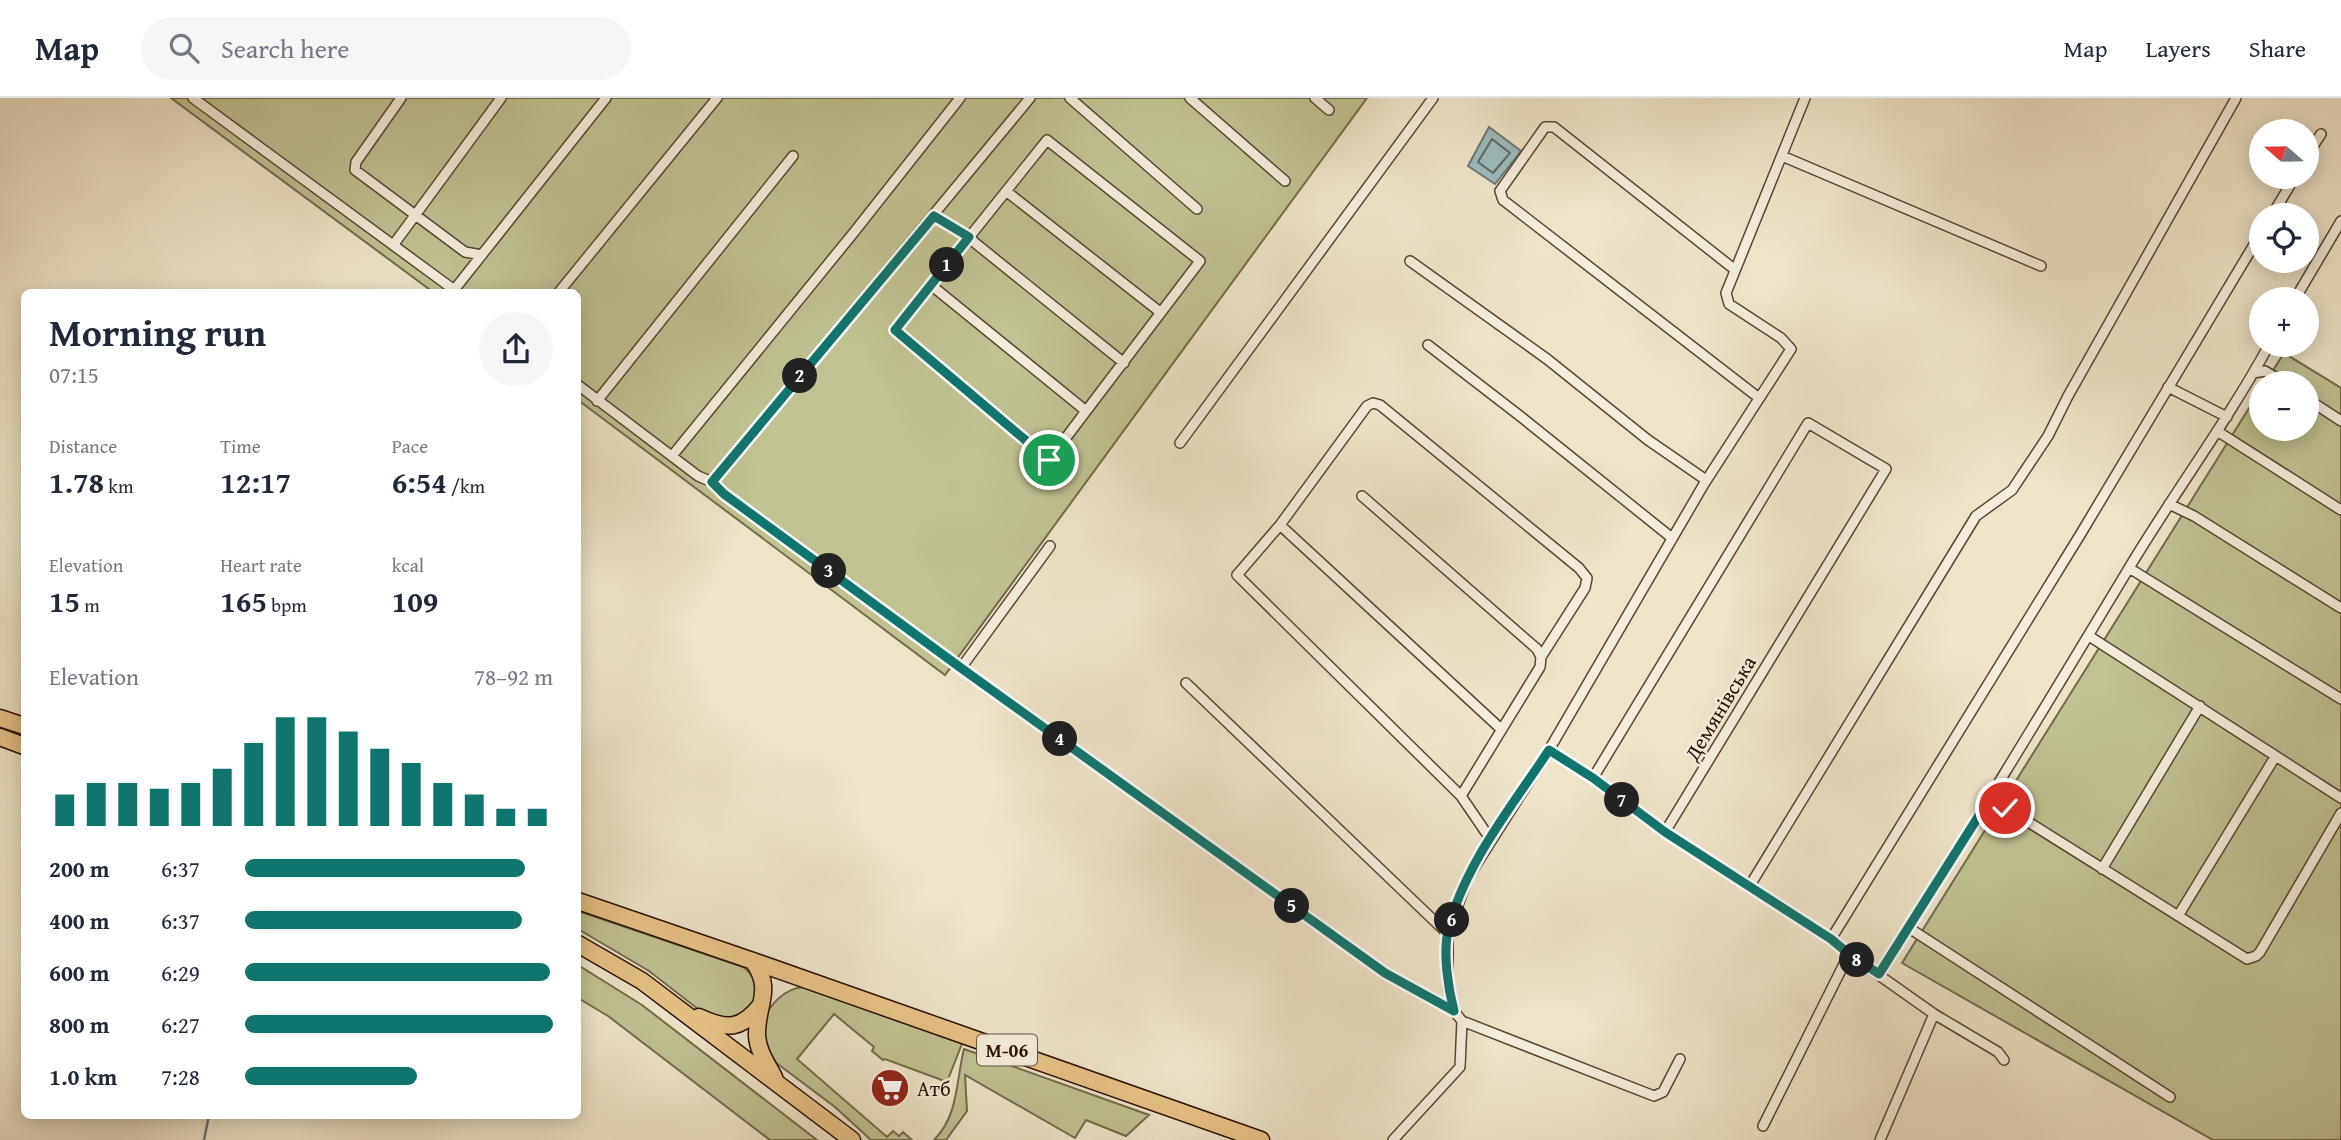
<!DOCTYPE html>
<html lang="en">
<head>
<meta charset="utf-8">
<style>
	:root { --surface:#fff; --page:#f6f6f7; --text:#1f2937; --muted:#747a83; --line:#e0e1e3; --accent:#0f766e }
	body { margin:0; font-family:"Gentium Book Plus",serif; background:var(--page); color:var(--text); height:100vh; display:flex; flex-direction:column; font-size:26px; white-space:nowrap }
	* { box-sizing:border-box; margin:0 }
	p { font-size:23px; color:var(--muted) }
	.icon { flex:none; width:38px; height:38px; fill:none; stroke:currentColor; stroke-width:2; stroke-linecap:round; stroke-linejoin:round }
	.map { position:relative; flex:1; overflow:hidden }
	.drawer { position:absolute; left:21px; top:191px; width:560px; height:830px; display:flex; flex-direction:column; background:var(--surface); border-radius:10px; box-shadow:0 4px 18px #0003 }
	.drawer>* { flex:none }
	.needle { width:46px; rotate:290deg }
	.fabs { position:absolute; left:2249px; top:21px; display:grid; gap:14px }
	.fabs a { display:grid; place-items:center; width:70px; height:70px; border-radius:50%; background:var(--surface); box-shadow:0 4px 18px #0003; font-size:35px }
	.pin { position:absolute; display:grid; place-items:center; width:60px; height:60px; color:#fff; margin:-30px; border:4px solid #fff; border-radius:50%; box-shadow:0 2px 7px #0007 }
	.km { position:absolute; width:35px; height:35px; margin:-18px; border-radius:50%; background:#222; color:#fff; font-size:19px; line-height:35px; text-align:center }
	.round { display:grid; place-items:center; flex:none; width:74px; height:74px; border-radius:37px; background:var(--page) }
	.summary { display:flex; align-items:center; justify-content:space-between; height:119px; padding:0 28px }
	h1 { font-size:38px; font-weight:800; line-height:52px }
	.stats { display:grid; grid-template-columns:repeat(3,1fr); gap:10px; height:119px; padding:7px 28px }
	.stats div { display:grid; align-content:center }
	.stats b { font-size:30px; font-weight:800 }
	.stats small { font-size:19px; font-weight:400 }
	.stats p { font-size:19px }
	.chart { height:196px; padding:14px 28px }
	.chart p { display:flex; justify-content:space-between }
	.chart svg { width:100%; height:126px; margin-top:7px; stroke:var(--accent); stroke-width:6 }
	ul { padding:0 28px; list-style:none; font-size:23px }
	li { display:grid; grid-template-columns:112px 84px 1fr; align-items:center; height:52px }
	li i { height:18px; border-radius:9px; background:var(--accent) }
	header { display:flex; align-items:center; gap:42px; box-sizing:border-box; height:98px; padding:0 35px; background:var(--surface); border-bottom:2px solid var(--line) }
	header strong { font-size:33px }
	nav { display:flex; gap:38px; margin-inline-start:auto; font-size:24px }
	.search { width:490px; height:63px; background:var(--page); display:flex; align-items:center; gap:18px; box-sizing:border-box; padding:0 24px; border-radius:38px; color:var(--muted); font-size:26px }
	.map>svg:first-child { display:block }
</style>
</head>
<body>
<header>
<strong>Map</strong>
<div class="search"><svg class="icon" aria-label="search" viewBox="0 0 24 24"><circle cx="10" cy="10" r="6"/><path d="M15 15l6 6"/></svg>Search here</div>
<nav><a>Map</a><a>Layers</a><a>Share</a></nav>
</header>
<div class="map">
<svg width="2341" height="1042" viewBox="0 0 2341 1042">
	<rect width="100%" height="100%" fill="#eee4ca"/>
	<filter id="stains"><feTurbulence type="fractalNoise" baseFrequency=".00286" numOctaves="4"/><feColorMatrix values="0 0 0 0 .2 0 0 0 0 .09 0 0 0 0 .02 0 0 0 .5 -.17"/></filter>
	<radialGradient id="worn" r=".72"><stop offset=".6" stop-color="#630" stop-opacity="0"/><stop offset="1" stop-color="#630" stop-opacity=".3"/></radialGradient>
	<path fill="#c0c292" stroke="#736a49" stroke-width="2" d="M 171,0 L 1367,0 L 945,577 L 578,302 L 578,194 L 433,194 Z
		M 2284,255 L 2341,290 L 2341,1042 L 2213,1042 L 1902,865 L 2261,291 L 2261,331 L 2306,331 L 2306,285 L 2265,285 Z
		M 578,813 L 743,869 C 756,878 755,888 756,903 L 737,923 L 707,918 L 649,873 L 578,831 Z
		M 578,867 L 642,907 L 817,1042 L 770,1042 L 608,918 L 578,900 Z
		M 807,889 L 963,943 L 947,984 L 885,961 L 883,962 L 872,953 L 874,949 L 834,916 L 797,961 L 887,1039 L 893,1033 L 899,1038 L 903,1034 L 912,1042 L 871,1042 L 835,1009 L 767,958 C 766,949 763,939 763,931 C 764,909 786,888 807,889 Z
		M 964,951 L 1149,1017 L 1126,1038 L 1086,1022 L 1075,1040 L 965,977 L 967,1013 L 946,1042 L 934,1042 C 959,1017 956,982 964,951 Z"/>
	<path fill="#9cbcbf" stroke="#6d7873" stroke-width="2" d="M 1489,29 L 1521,53 L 1495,86 L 1468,68 Z"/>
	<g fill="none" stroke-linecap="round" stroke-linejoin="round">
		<path stroke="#616660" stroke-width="2" d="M 1492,41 L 1510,55 L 1493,75 L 1478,64 Z"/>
		<path stroke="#6d7873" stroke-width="2.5" d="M 204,1042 L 209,1017"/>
		<g stroke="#584632" stroke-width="12">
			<path id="street" d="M 193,0 L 457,194
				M 401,0 L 356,64 L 355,72 L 465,154 L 482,157
				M 1070,0 L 1197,111
				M 1190,0 L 1285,83
				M 1315,0 L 1329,12
				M 1047,42 L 1200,163 L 1049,362 L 895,232 Z
				M 1782,58 L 2041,168
				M 2306,59 L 2321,36
				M 1006,93 L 1160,214
				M 2272,117 L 2295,79
				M 934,118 L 969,140 L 1124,265
				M 394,146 L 501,0
				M 1410,163 L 1547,261 L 1648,342 L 1706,382
				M 1734,171 L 1554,29 L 1545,29 L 1500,93 L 1503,102 L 1759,300
				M 931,187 L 1086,313
				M 454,192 L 606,0
				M 559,194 L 717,0
				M 2295,201 L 2341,123
				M 1428,247 L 1520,318 L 1672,440
				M 2253,275 L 2265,273 L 2285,285
				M 578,287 L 698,378 L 712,384 L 724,396 L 961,570 L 1385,875 L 1454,913
				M 2168,289 L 2227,319
				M 2306,300 L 2341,323
				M 597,303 L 793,58
				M 2217,333 L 2341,412
				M 1180,345 L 1433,0
				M 672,358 L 855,133 L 960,0
				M 712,384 L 1030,0
				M 1362,398 L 1537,551 L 1541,559 L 1540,569 L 1461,698
				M 2169,406 L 2194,418 L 2341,510
				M 1280,427 L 1501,631
				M 2129,470 L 2341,601
				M 2089,538 L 2341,700
				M 961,570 L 1050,448
				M 1186,585 L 1448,836
				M 1549,652 L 1593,680 L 1665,734 L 1831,841 L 1849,856 L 1934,916 L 1998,954 L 2004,962
				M 1593,680 L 1808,325 L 1886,371 L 1665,734
				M 1990,700 L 2247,861 L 2256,858 L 2260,854 L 2341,715
				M 1491,742 L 1461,698 L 1237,477 L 1280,427 L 1367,308 L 1373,305 L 1380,307 L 1579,470 L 1587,480 L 1585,490 L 1541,559
				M 2102,771 L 2200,608
				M 1749,789 L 1976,418 L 2012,392 L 2048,338 L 2068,298 L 2236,0
				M 2178,818 L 2275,659
				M 1909,830 L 2170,999
				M 1831,841 L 2080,437 L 2261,135
				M 1879,876 C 1965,742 2047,606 2129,470 C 2174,395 2227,324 2269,247
				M 1462,923 L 1654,998 L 1663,994 L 1680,961
				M 1763,1028 L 1849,856
				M 1393,1042 L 1460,969 L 1462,923 L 1454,913 L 1448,890 L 1448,836 L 1467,781 L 1549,652 L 1704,386 L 1791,251 L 1781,240 L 1729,206 L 1726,195 L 1805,0
				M 1880,1042 L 1934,916"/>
		</g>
		<g stroke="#261100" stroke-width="19">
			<path id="highway" d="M 0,620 L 24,628
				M 0,639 L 24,648
				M 578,803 L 753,863 L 1261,1042
				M 578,846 L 642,883 L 852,1042
				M 753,863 C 774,892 756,907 757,938 C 758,953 767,966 774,979
				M 699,919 C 727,932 741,932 761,907"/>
		</g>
		<use href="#street" stroke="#f4eddd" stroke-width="9"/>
		<use href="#highway" stroke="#e7c285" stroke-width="16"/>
	</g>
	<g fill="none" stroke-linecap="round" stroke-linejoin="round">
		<g stroke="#fff" stroke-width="14">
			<path id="route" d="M 1049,362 L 895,232 L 969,139 L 934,118 L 712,384 L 724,396 L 961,570 L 1385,875 L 1454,913 C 1448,890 1443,856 1448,833 C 1463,768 1513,707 1549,652 L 1593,680 L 1665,734 L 1831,841 L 1849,856 L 1879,876 L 1990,700 L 2005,710"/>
		</g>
		<use href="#route" stroke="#0f766e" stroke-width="9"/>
	</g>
	<defs>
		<g id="supermarket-disc" transform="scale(2.0125)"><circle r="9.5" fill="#8f2418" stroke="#f4eddd"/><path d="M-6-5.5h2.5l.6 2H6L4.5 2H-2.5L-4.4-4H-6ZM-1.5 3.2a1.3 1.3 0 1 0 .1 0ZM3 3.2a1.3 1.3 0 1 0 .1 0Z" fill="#fff"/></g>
	</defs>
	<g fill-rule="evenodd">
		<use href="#supermarket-disc" x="890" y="990"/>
	</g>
	<g text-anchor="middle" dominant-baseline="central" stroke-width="5" stroke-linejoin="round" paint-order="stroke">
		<rect fill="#f4eddd" stroke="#645342" stroke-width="2" x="977" y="936.5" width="60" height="31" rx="5"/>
		<g font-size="19" font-weight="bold" fill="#261100">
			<text x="1007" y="952">М-06</text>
		</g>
		<g font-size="21" fill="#261100" stroke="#f4eddd">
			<text transform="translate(1720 610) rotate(-59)">Демянівська</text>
		</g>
		<g font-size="21" fill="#261100" stroke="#f4eddd" text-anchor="start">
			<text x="917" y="990">Атб</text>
		</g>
	</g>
	<rect width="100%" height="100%" filter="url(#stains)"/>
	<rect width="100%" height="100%" fill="url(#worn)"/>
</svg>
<div class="fabs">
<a><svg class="needle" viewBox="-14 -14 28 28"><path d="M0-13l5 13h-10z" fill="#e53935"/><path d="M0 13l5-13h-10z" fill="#747a83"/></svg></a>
<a><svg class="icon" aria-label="locate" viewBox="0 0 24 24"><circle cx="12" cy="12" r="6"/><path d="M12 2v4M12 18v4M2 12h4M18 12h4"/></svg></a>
<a>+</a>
<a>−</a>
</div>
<div class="pin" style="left:1049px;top:362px;background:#1e9e55"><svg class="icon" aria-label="arrive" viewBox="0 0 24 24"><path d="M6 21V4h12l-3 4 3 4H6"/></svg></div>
<div class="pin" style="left:2005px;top:710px;background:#d93025"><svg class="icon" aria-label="check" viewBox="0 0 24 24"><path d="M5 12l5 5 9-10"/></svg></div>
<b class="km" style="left:947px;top:167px">1</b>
<b class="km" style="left:800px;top:278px">2</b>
<b class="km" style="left:829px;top:473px">3</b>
<b class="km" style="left:1060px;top:641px">4</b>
<b class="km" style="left:1292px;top:808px">5</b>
<b class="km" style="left:1452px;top:822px">6</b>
<b class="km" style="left:1622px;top:702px">7</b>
<b class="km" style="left:1857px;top:862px">8</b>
<section class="drawer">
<div class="summary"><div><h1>Morning run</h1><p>07:15</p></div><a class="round"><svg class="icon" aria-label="share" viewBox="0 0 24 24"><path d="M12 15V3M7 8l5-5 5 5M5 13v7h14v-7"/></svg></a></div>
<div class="stats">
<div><p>Distance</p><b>1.78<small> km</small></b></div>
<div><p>Time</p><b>12:17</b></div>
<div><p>Pace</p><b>6:54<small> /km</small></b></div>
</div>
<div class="stats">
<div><p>Elevation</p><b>15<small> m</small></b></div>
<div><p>Heart rate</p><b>165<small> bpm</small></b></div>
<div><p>kcal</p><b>109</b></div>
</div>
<div class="chart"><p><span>Elevation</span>78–92 m</p>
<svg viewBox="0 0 160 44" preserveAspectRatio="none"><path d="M5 44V33M15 44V29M25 44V29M35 44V31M45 44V29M55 44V24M65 44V15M75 44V6M85 44V6M95 44V11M105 44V17M115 44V22M125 44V29M135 44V33M145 44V38M155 44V38"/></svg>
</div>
<ul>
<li><b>200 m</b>6:37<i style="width:91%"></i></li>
<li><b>400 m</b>6:37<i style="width:90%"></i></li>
<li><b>600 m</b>6:29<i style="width:99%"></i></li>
<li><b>800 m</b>6:27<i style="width:100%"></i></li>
<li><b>1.0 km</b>7:28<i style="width:56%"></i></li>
</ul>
</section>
</div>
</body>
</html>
